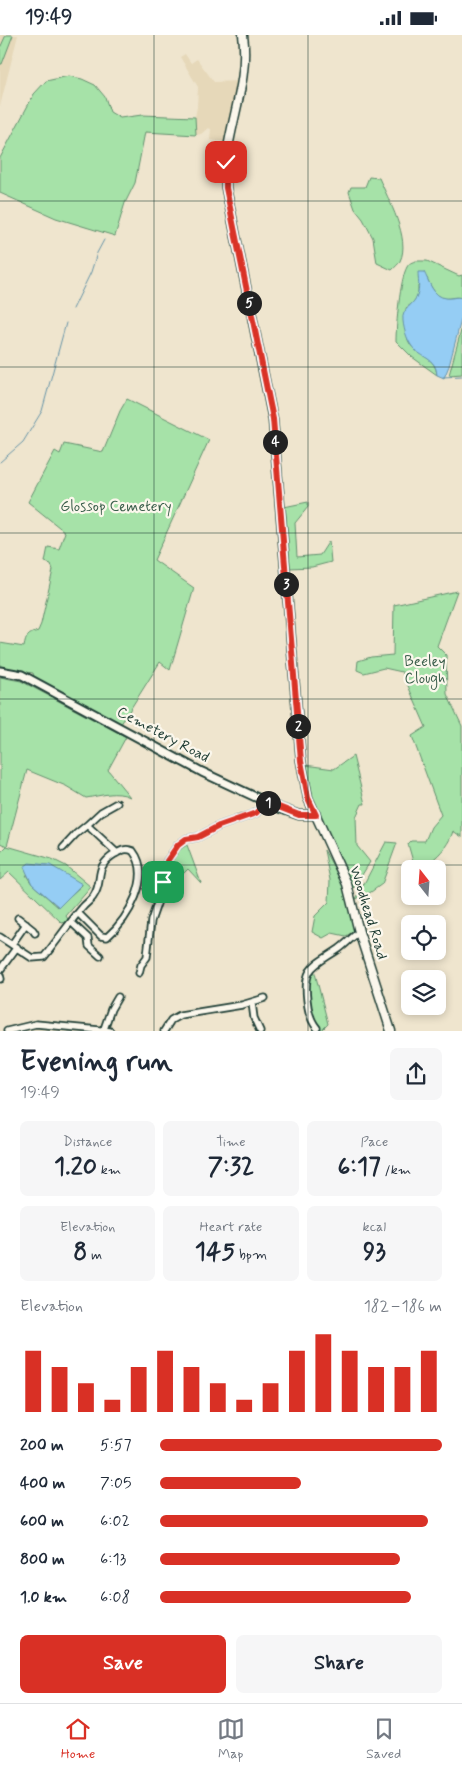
<!DOCTYPE html>
<html lang="en">
<head>
<meta charset="utf-8">
<style>
	:root { --surface:#fff; --page:#f6f6f7; --text:#1f2937; --muted:#747a83; --line:#e0e1e3; --accent:#d93025 }
	body { margin:0; font-family:Mynerve,sans-serif; background:var(--page); color:var(--text); height:100vh; display:flex; flex-direction:column; font-size:19px; white-space:nowrap }
	* { box-sizing:border-box; margin:0 }
	p { font-size:16px; color:var(--muted) }
	.icon { flex:none; width:28px; height:28px; fill:none; stroke:currentColor; stroke-width:2; stroke-linecap:round; stroke-linejoin:round }
	.map { position:relative; height:996px; overflow:hidden }
	.details { display:flex; flex-direction:column; background:var(--surface); flex:1 }
	.details>* { flex:none }
	.needle { width:32px; rotate:343deg }
	.fabs { position:absolute; left:401px; top:825px; display:grid; gap:10px }
	.fabs a { display:grid; place-items:center; width:45px; height:45px; border-radius:8px; background:var(--surface); box-shadow:0 2px 8px #0003; font-size:25px }
	.pin { position:absolute; display:grid; place-items:center; width:42px; height:42px; color:#fff; margin:-21px; border-radius:10px; box-shadow:0 2px 8px #0006 }
	.km { position:absolute; width:25px; height:25px; margin:-12px; border-radius:50%; background:#222; color:#fff; font-size:14px; line-height:25px; text-align:center }
	.round { display:grid; place-items:center; flex:none; width:52px; height:52px; border-radius:8px; background:var(--page) }
	.head { display:flex; align-items:center; justify-content:space-between; height:85px; padding:0 20px }
	h1 { font-size:28px; font-weight:700; line-height:38px }
	.metrics { display:grid; grid-template-columns:repeat(3,1fr); gap:8px; height:85px; padding:5px 20px }
	.metrics div { display:grid; align-content:center; border-radius:8px; background:var(--page); text-align:center }
	.metrics b { font-size:25px; font-weight:700 }
	.metrics small { font-size:14px; font-weight:400 }
	.metrics p { font-size:14px }
	.chart { height:140px; padding:10px 20px }
	.chart p { display:flex; justify-content:space-between }
	.chart svg { width:100%; height:90px; margin-top:5px; stroke:var(--accent); stroke-width:6 }
	.cta { display:flex; gap:10px; margin-top:auto; padding:10px 20px }
	.cta a { flex:1; height:58px; border-radius:8px; background:var(--accent); color:#fff; font-size:20px; font-weight:700; line-height:58px; text-align:center }
	.cta a+a { background:var(--page); color:var(--text) }
	ul { padding:0 20px; list-style:none; font-size:16px }
	li { display:grid; grid-template-columns:80px 60px 1fr; align-items:center; height:38px }
	li i { height:12px; border-radius:6px; background:var(--accent) }
	.status { display:flex; justify-content:space-between; align-items:center; height:35px; padding:0 25px; background:var(--surface); direction:ltr }
	.status svg { height:14px; fill:currentColor }
	.tabs { display:flex; justify-content:space-around; align-items:center; height:70px; border-top:1px solid var(--line); background:var(--surface); font-size:14px; color:var(--muted) }
	.tabs a { display:grid; justify-items:center; gap:2px }
	.tabs .current { color:var(--accent) }
	.map>svg:first-child { display:block }
</style>
</head>
<body>
<div class="status"><b>19:49</b><svg viewBox="0 0 49 12"><path d="M0 12V9h3v3zM5 12V6h3v6zM10 12V3h3v9zM15 12V0h3v12zM26 1h20v11H26zM47 4h2v5h-2z"/></svg></div>
<div class="map">
<svg width="462" height="996" viewBox="0 0 462 996">
	<rect width="100%" height="100%" fill="#efe5ce"/>
	<filter id="ink" filterUnits="userSpaceOnUse"><feTurbulence type="fractalNoise" baseFrequency=".02" numOctaves="2"/><feDisplacementMap in="SourceGraphic" scale="10" xChannelSelector="R" yChannelSelector="G"/><feConvolveMatrix kernelMatrix="1 2 1 2 8 2 1 2 1" color-interpolation-filters="sRGB"/></filter>
	<g filter="url(#ink)">
		<path fill="#e6d8b9" d="M 0,0 L 18,0 L 0,71 Z
			M 185,19 L 191,28 L 197,24 L 214,47 L 240,46 L 226,107 L 210,105 L 211,94 L 208,93 L 201,99 L 196,100 L 195,82 L 197,72 L 198,52 L 180,22 Z"/>
		<path fill="#a6e2a8" stroke="#62906e" fill-rule="evenodd" d="M 6,0 L 13,0 L 2,29 L 0,29 L 0,13 Z
			M 69,41 L 82,44 L 95,50 L 105,62 L 110,77 L 120,83 L 142,80 L 195,82 L 196,100 L 145,97 L 135,148 L 125,168 L 115,201 L 56,183 L 0,158 L 0,123 L 34,59 L 46,46 Z
			M 369,142 L 379,143 C 388,164 411,204 400,226 C 399,229 395,232 392,235 L 377,228 L 373,203 L 363,184 L 355,174 L 349,157 L 351,152 L 365,152 Z
			M 416,226 L 427,226 L 459,241 L 462,240 L 462,263 C 457,262 455,262 450,263 C 437,266 431,252 427,243 L 418,251 L 418,259 L 414,267 L 406,273 C 407,282 405,296 408,305 C 415,322 435,319 437,340 L 412,322 L 396,306 C 396,291 400,244 407,232 C 409,228 412,227 416,226 Z
			M 462,292 L 462,339 L 449,340 Z
			M 127,364 L 209,405 L 154,525 L 194,553 L 170,635 L 160,627 L 121,689 L 35,645 L 33,638 L 0,633 L 0,608 L 24,612 C 26,602 27,599 38,596 L 41,589 L 53,535 L 51,529 L 45,527 L 48,512 L 59,514 L 65,497 L 28,467 L 55,416 L 60,419 L 64,409 L 103,417 L 120,376 Z
			M 308,467 L 308,472 L 295,488 L 297,522 L 320,520 L 329,506 L 331,527 L 312,532 L 289,533 L 284,472 Z
			M 457,556 L 437,611 L 446,620 L 447,659 L 462,691 L 462,802 L 453,796 C 450,807 441,819 431,826 C 426,828 419,829 414,830 L 408,809 L 411,806 L 425,806 L 431,792 L 441,780 L 412,701 L 426,692 L 402,637 L 384,633 L 364,638 L 357,635 L 358,626 L 371,622 L 393,620 L 394,570 Z
			M 0,642 L 21,646 L 126,702 L 108,735 L 130,762 C 116,755 100,761 86,763 L 66,751 L 27,735 L 7,811 L 52,824 L 66,831 L 91,852 L 66,881 L 69,886 L 62,888 L 9,837 L 0,845 L 0,818 L 7,811 L 0,808 ZM 26,840 L 82,849 L 82,850 L 58,872 L 32,849 Z
			M 353,721 L 365,769 L 362,769 L 356,782 L 357,811 L 370,827 L 352,856 L 349,845 C 333,808 310,771 305,730 L 334,734 Z
			M 386,807 L 397,808 L 382,849 L 371,857 L 356,864 Z
			M 187,810 L 201,848 L 188,834 L 179,843 L 168,840 C 171,826 174,817 187,810 Z
			M 324,815 L 343,849 L 355,896 L 346,901 L 332,898 L 323,903 L 312,897 L 315,881 L 329,867 L 330,845 Z
			M 314,934 L 328,989 L 322,995 C 309,982 304,951 314,934 Z"/>
		<path fill="#95cdf4" stroke="#6693a7" d="M 418,237 L 424,237 C 429,246 433,262 446,263 C 452,264 456,261 462,263 L 462,281 L 449,331 L 444,343 L 437,340 C 436,324 425,324 415,315 C 408,308 404,296 403,286 C 401,273 414,271 417,260 C 420,253 418,244 418,237 Z
			M 29,828 L 50,830 L 82,849 L 59,872 L 32,849 L 24,832 Z"/>
		<g fill="none" stroke-linecap="round" stroke-linejoin="round">
			<path stroke="#6693a7" stroke-width="1" d="M 73,274 L 91,237 L 97,218 L 104,205
				M 443,342 L 462,341
				M 0,427 L 23,407 L 42,376 L 66,288"/>
			<g stroke="#1f3d34" stroke-width="9">
				<path id="minor" d="M 87,790 L 101,777 L 117,768
					M 63,813 L 76,799 L 87,790 L 117,818
					M 18,883 L 33,895 L 35,898
					M 71,887 L 88,903 L 89,911 L 100,921
					M 0,902 L 32,923 L 44,922 C 57,906 69,888 82,873 C 85,869 90,866 93,862 C 105,845 92,833 115,819 C 122,815 126,813 133,816 C 153,842 128,884 107,902 L 101,901 L 78,878
					M 12,909 L 26,889
					M 0,935 L 17,912
					M 139,938 L 141,930 L 147,922 L 151,886 L 161,857 L 167,826 L 178,810 L 186,804 L 198,802 L 219,791 L 256,778 L 266,767
					M 0,940 L 1,944
					M 252,968 L 254,983 L 260,996
					M 317,993 C 310,985 308,975 307,965 C 303,931 314,931 339,914 C 346,909 352,902 359,897
					M 104,994 L 111,974 L 118,962
					M 7,996 L 36,989 L 110,996
					M 164,996 L 171,985 L 180,980 L 242,970 L 265,963"/>
			</g>
			<g stroke="#1f3d34" stroke-width="11">
				<path id="tertiary" d="M 0,636 L 22,640 L 202,737 L 279,773 L 299,780 L 316,780"/>
			</g>
			<g stroke="#1f3d34" stroke-width="11">
				<path id="secondary" d="M 243,0 C 249,43 231,84 226,126 C 225,135 226,144 226,153 L 273,385 L 301,726 L 308,763 L 347,849 L 359,897 L 391,996"/>
			</g>
			<use href="#minor" stroke="#fbf7ec" stroke-width="5.5"/>
			<use href="#tertiary" stroke="#fbf7ec" stroke-width="7"/>
			<use href="#secondary" stroke="#fbf7ec" stroke-width="8"/>
		</g>
	</g>
	<g fill="none" stroke-linecap="round" stroke-linejoin="round" filter="url(#ink)">
		<g stroke="#fff" stroke-width="10">
			<path id="route" d="M 163,847 L 167,826 L 178,810 L 186,804 L 198,802 L 219,791 L 256,778 L 266,767 L 299,780 L 316,780 L 308,763 L 301,726 L 273,384 L 226,153 L 226,127"/>
		</g>
		<use href="#route" stroke="#d93025" stroke-width="6"/>
	</g>
	<path fill="none" stroke="#1f3d34" stroke-width="1" stroke-opacity="0.55" d="M 154,0 L 154,996M 308,0 L 308,996M 0,166 L 462,166M 0,332 L 462,332M 0,498 L 462,498M 0,664 L 462,664M 0,830 L 462,830"/>
	<g text-anchor="middle" dominant-baseline="central" stroke-width="4.5" stroke-linejoin="round" paint-order="stroke">
		<g font-size="15" fill="#3a5e4b" stroke="#fbf7ec">
			<text x="116" y="472">Glossop Cemetery</text>
			<text x="425" y="627">Beeley<tspan x="425" dy="17">Clough</tspan></text>
		</g>
		<g font-size="15" fill="#1f3d34" stroke="#fbf7ec">
			<text transform="translate(163 700) rotate(28)">Cemetery Road</text>
			<text transform="translate(368 878) rotate(73)">Woodhead Road</text>
		</g>
	</g>
</svg>
<div class="fabs">
<a><svg class="needle" viewBox="-14 -14 28 28"><path d="M0-13l5 13h-10z" fill="#e53935"/><path d="M0 13l5-13h-10z" fill="#747a83"/></svg></a>
<a><svg class="icon" aria-label="locate" viewBox="0 0 24 24"><circle cx="12" cy="12" r="6"/><path d="M12 2v4M12 18v4M2 12h4M18 12h4"/></svg></a>
<a><svg class="icon" aria-label="layers" viewBox="0 0 24 24"><path d="M12 4l9 5-9 5-9-5zM3 14l9 5 9-5"/></svg></a>
</div>
<div class="pin" style="left:163px;top:847px;background:#1e9e55"><svg class="icon" aria-label="arrive" viewBox="0 0 24 24"><path d="M6 21V4h12l-3 4 3 4H6"/></svg></div>
<div class="pin" style="left:226px;top:127px;background:#d93025"><svg class="icon" aria-label="check" viewBox="0 0 24 24"><path d="M5 12l5 5 9-10"/></svg></div>
<b class="km" style="left:268px;top:768px">1</b>
<b class="km" style="left:298px;top:691px">2</b>
<b class="km" style="left:286px;top:549px">3</b>
<b class="km" style="left:275px;top:407px">4</b>
<b class="km" style="left:249px;top:268px">5</b>
</div>
<section class="details">
<div class="head"><div><h1>Evening run</h1><p>19:49</p></div><a class="round"><svg class="icon" aria-label="share" viewBox="0 0 24 24"><path d="M12 15V3M7 8l5-5 5 5M5 13v7h14v-7"/></svg></a></div>
<div class="metrics">
<div><p>Distance</p><b>1.20<small> km</small></b></div>
<div><p>Time</p><b>7:32</b></div>
<div><p>Pace</p><b>6:17<small> /km</small></b></div>
</div>
<div class="metrics">
<div><p>Elevation</p><b>8<small> m</small></b></div>
<div><p>Heart rate</p><b>145<small> bpm</small></b></div>
<div><p>kcal</p><b>93</b></div>
</div>
<div class="chart"><p><span>Elevation</span>182–186 m</p>
<svg viewBox="0 0 160 44" preserveAspectRatio="none"><path d="M5 44V14M15 44V22M25 44V30M35 44V38M45 44V22M55 44V14M65 44V22M75 44V30M85 44V38M95 44V30M105 44V14M115 44V6M125 44V14M135 44V22M145 44V22M155 44V14"/></svg>
</div>
<ul>
<li><b>200 m</b>5:57<i style="width:100%"></i></li>
<li><b>400 m</b>7:05<i style="width:50%"></i></li>
<li><b>600 m</b>6:02<i style="width:95%"></i></li>
<li><b>800 m</b>6:13<i style="width:85%"></i></li>
<li><b>1.0 km</b>6:08<i style="width:89%"></i></li>
</ul>
<div class="cta"><a>Save</a><a>Share</a></div>
</section>
<nav class="tabs">
<a class="current"><svg class="icon" aria-label="home" viewBox="0 0 24 24"><path d="M3 11l9-7 9 7M6 9v11h12V9"/></svg>Home</a>
<a><svg class="icon" aria-label="map" viewBox="0 0 24 24"><path d="M3 6l6-2 6 2 6-2v14l-6 2-6-2-6 2zM9 4v14M15 6v14"/></svg>Map</a>
<a><svg class="icon" aria-label="saved" viewBox="0 0 24 24"><path d="M7 4h10v16l-5-4-5 4z"/></svg>Saved</a>
</nav>
</body>
</html>
